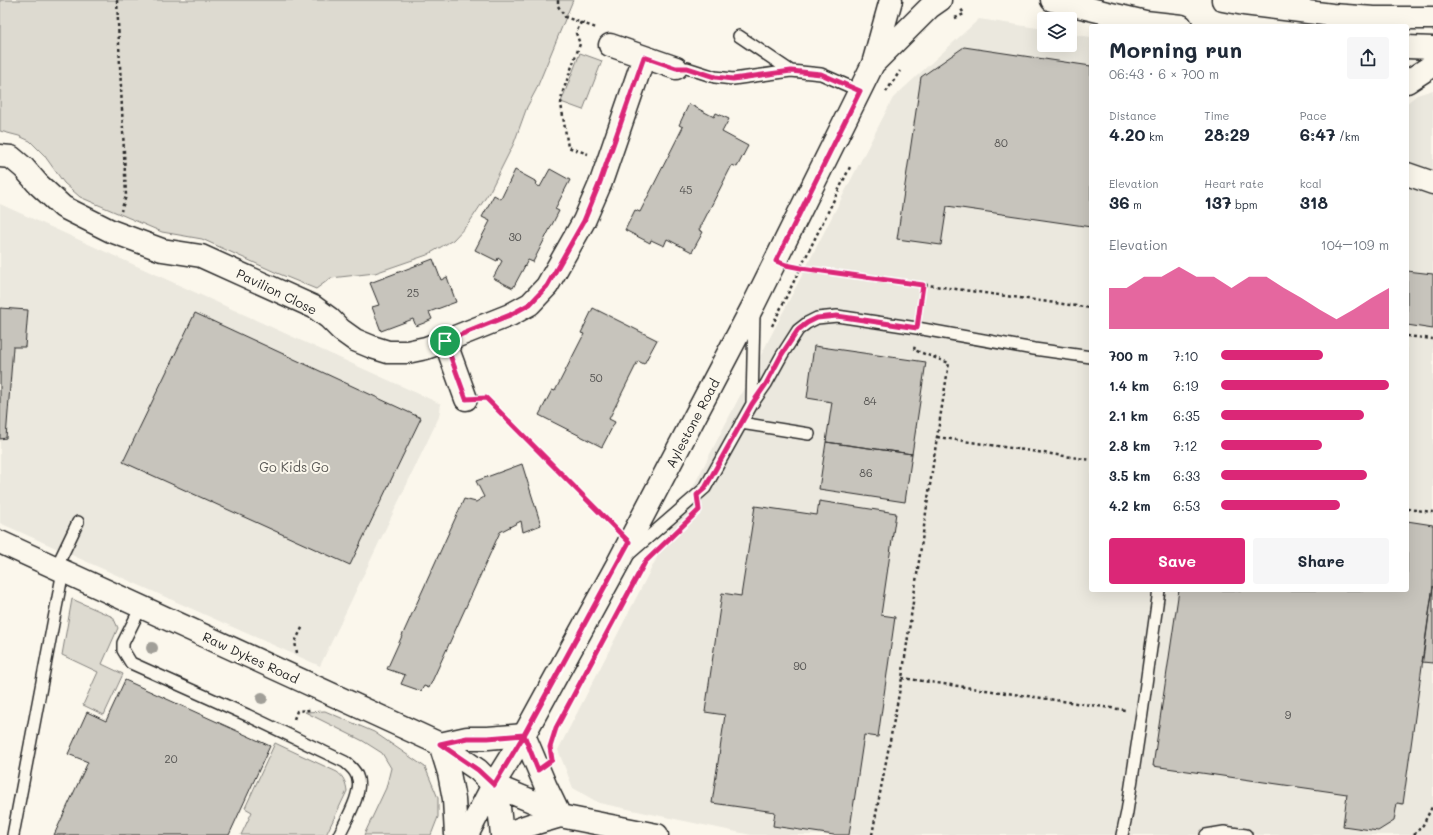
<!DOCTYPE html>
<html lang="en">
<head>
<meta charset="utf-8">
<style>
	:root { --surface:#fff; --page:#f6f6f7; --text:#1f2937; --muted:#747a83; --accent:#db2777 }
	body { margin:0; font-family:Mali,sans-serif; background:var(--page); color:var(--text); height:100vh; display:flex; flex-direction:column; font-size:15px; white-space:nowrap }
	* { box-sizing:border-box; margin:0 }
	p { font-size:13px; color:var(--muted) }
	.icon { flex:none; width:22px; height:22px; fill:none; stroke:currentColor; stroke-width:2; stroke-linecap:round; stroke-linejoin:round }
	.map { position:relative; flex:1; overflow:hidden }
	.side { position:absolute; left:1089px; top:24px; width:320px; height:568px; display:flex; flex-direction:column; background:var(--surface); border-radius:4px; box-shadow:0 4px 16px #0002 }
	.side>* { flex:none }
	.buttons { position:absolute; left:1037px; top:12px; display:grid; gap:8px }
	.buttons a { display:grid; place-items:center; width:40px; height:40px; border-radius:4px; background:var(--surface); box-shadow:0 4px 16px #0002; font-size:20px }
	.pin { position:absolute; display:grid; place-items:center; width:34px; height:34px; color:#fff; margin:-17px; border:2px solid #fff; border-radius:50%; box-shadow:0 1px 4px #0007 }
	.round { display:grid; place-items:center; flex:none; width:42px; height:42px; border-radius:4px; background:var(--page) }
	.head { display:flex; align-items:center; justify-content:space-between; height:68px; padding:0 20px }
	h1 { font-size:22px; font-weight:700; line-height:30px }
	.metrics { display:grid; grid-template-columns:repeat(3,1fr); gap:6px; height:68px; padding:4px 20px }
	.metrics div { display:grid; align-content:center }
	.metrics b { font-size:17px; font-weight:700 }
	.metrics small { font-size:11px; font-weight:400 }
	.metrics p { font-size:11px }
	.chart { height:112px; padding:8px 20px }
	.chart p { display:flex; justify-content:space-between }
	.chart svg { width:100%; height:72px; margin-top:4px; fill:var(--accent); opacity:.7 }
	.action { display:flex; gap:8px; margin-top:auto; padding:8px 20px }
	.action a { flex:1; height:46px; border-radius:4px; background:var(--accent); color:#fff; font-size:16px; font-weight:700; line-height:46px; text-align:center }
	.action a+a { background:var(--page); color:var(--text) }
	ul { padding:0 20px; list-style:none; font-size:13px }
	li { display:grid; grid-template-columns:64px 48px 1fr; align-items:center; height:30px }
	li i { height:10px; border-radius:5px; background:var(--accent) }
	.map>svg:first-child { display:block }
</style>
</head>
<body>
<div class="map">
<svg width="1433" height="835" viewBox="0 0 1433 835">
	<rect width="100%" height="100%" fill="#fbf7ec"/>
	<filter id="ink" filterUnits="userSpaceOnUse"><feTurbulence type="fractalNoise" baseFrequency=".025" numOctaves="2"/><feDisplacementMap in="SourceGraphic" scale="8" xChannelSelector="R" yChannelSelector="G"/><feConvolveMatrix kernelMatrix="1 2 1 2 8 2 1 2 1" color-interpolation-filters="sRGB"/></filter>
	<g filter="url(#ink)">
		<path fill="#ebe8de" d="M 979,19 L 1044,29 L 1044,45 L 1070,45 L 1070,34 L 1091,37 L 1091,590 L 1407,590 L 1407,103 L 1417,95 L 1433,90 L 1433,835 L 751,835 L 599,803 L 573,788 L 558,750 L 893,98 Z
			M 0,204 L 441,404 L 439,417 L 320,666 L 0,523 Z"/>
		<path fill="#dddad0" stroke="#84827e" d="M 0,0 L 573,0 L 536,90 L 527,107 L 514,143 L 490,191 L 469,223 L 453,240 L 427,255 L 375,273 L 331,278 L 316,289 L 277,273 L 202,239 L 162,232 L 80,197 L 64,183 L 44,155 L 30,141 L 19,136 L 0,131 Z
			M 580,53 L 602,61 L 583,110 L 561,102 Z
			M 72,599 L 113,617 L 118,628 L 102,664 L 123,674 L 104,715 L 83,705 L 98,672 L 62,655 Z
			M 325,711 L 374,732 L 425,767 L 438,798 L 438,817 L 431,835 L 364,835 L 386,788 L 391,768 L 382,753 L 363,741 L 305,712 Z
			M 275,743 L 337,772 C 344,777 346,783 347,791 L 326,835 L 241,835 L 252,812 L 245,808 Z"/>
		<path fill="#c7c4bc" stroke="#2b2b2b" d="M 964,47 L 1091,66 L 1091,227 L 947,206 L 941,245 L 897,239 L 921,77 Z
			M 689,104 L 714,117 L 716,113 L 729,119 L 722,132 L 748,146 L 737,167 L 732,165 L 699,230 L 703,232 L 692,252 L 667,239 L 664,246 L 651,240 L 650,243 L 625,230 L 635,210 L 640,212 L 683,127 L 679,125 Z
			M 550,169 L 570,180 L 555,209 L 559,211 L 533,262 L 528,260 L 513,288 L 493,278 L 502,261 L 498,258 L 497,261 L 475,250 L 490,221 L 482,217 L 494,195 L 501,199 L 515,170 L 537,182 L 536,185 L 540,187 Z
			M 433,259 L 441,280 L 447,277 L 456,302 L 429,312 L 432,319 L 424,323 L 416,326 L 413,319 L 381,331 L 372,307 L 379,305 L 370,283 Z
			M 1407,271 L 1433,274 L 1433,329 L 1407,325 Z
			M 0,308 L 28,310 L 25,347 L 13,347 L 6,438 L 0,439 Z
			M 593,308 L 657,340 L 644,364 L 638,361 L 609,419 L 615,422 L 602,447 L 539,415 L 552,390 L 555,391 L 584,334 L 581,333 Z
			M 195,313 L 421,418 L 350,565 L 123,462 Z
			M 814,346 L 926,362 L 912,454 L 826,442 L 832,402 L 807,398 Z
			M 826,442 L 912,454 L 905,502 L 819,489 Z
			M 522,464 L 541,525 L 523,532 L 521,521 L 500,532 L 429,688 L 424,686 L 421,691 L 401,684 L 405,675 L 387,669 L 464,499 L 476,502 L 484,497 L 476,481 Z
			M 819,501 L 896,513 L 881,615 L 895,617 L 878,737 L 864,735 L 849,835 L 834,835 L 773,826 L 775,812 L 712,803 L 725,715 L 705,712 L 722,593 L 741,596 L 755,506 L 817,515 Z
			M 1407,521 L 1433,525 L 1433,586 L 1403,804 L 1397,803 L 1394,821 L 1378,831 L 1343,826 L 1347,794 L 1153,766 L 1179,590 L 1407,590 Z
			M 1433,586 L 1433,663 L 1422,662 Z
			M 125,680 L 270,746 L 229,835 L 54,835 L 88,762 L 68,754 L 87,712 L 106,721 Z"/>
		<g fill="none" stroke-linecap="round" stroke-linejoin="round">
			<g stroke="#2b2b2b" stroke-width="14">
				<path id="service" d="M 739,36 L 791,71 L 821,74 L 860,91
					M 676,68 L 687,68 L 715,77 L 733,79 L 791,71
					M 752,404 L 754,314
					M 741,423 L 809,434
					M 628,555 L 705,488 L 752,404 L 766,384 L 782,355 L 798,330 L 807,323 L 817,318 L 837,316 L 917,328 L 1034,349 L 1091,357
					M 56,568 L 78,522
					M 141,607 L 123,643 L 123,650 L 131,663 L 247,715 L 345,762 C 350,766 355,770 357,776 C 364,791 346,820 339,835
					M 13,835 L 63,571
					M 1122,835 L 1127,812 L 1142,713 L 1159,590
					M 1206,835 L 1224,832 L 1246,835"/>
			</g>
			<g stroke="#2b2b2b" stroke-width="25">
				<path id="minor" d="M 610,45 L 676,68
					M 1407,82 L 1433,65
					M 0,156 L 11,157 L 24,168 L 38,184 L 63,207 L 111,231 L 162,250 L 201,256 L 314,307 L 329,318 L 341,330 L 355,340 L 372,347 L 388,352 L 407,352 L 426,348 L 445,341 L 510,315 L 530,304 L 547,286 L 584,221 L 601,182 L 644,57
					M 1407,174 L 1433,183
					M 445,341 L 466,399"/>
			</g>
			<g stroke="#2b2b2b" stroke-width="25">
				<path id="tertiary" d="M 0,542 L 440,744 L 478,770 L 493,785
					M 456,835 L 454,799 L 449,773 L 440,744 L 467,738 L 488,738 L 524,735"/>
			</g>
			<g stroke="#2b2b2b" stroke-width="25">
				<path id="primary" d="M 1052,0 L 1145,22 L 1181,26
					M 1223,0 L 1244,4 L 1332,15 L 1374,18 L 1433,18
					M 1407,47 L 1433,48
					M 874,63 L 930,7 L 940,0
					M 493,785 L 539,804 L 560,816 L 657,835
					M 493,785 L 499,807 L 502,835
					M 467,835 L 493,785 L 524,735 L 617,565 L 754,304 L 873,64 L 891,0
					M 505,835 C 522,826 541,822 560,816 L 546,787 L 524,735"/>
			</g>
			<path stroke="#2b2b2b" stroke-width="2.5" stroke-dasharray="3 3" stroke-linecap="butt" d="M 117,0 L 126,196 L 121,211
				M 558,0 L 558,6 L 565,17 L 596,28
				M 955,18 L 964,14 L 960,7
				M 581,22 L 576,33 L 580,44 L 562,94 L 561,104 L 568,147 L 588,154
				M 886,92 L 900,71
				M 800,267 L 1091,308
				M 919,312 L 923,285
				M 772,326 L 850,167
				M 1407,336 L 1433,339
				M 488,399 L 612,525
				M 937,437 L 1091,460
				M 1407,509 L 1433,512
				M 297,653 L 295,642 L 303,626
				M 902,678 L 1125,710
				M 294,719 L 297,711 L 310,710
				M 552,742 L 557,728 L 588,670
				M 872,835 L 902,678 L 937,437 L 949,363 L 914,350 L 915,345
				M 1414,835 L 1423,825 L 1433,805"/>
			<use href="#service" stroke="#fbf7ec" stroke-width="11"/>
			<use href="#minor" stroke="#fbf7ec" stroke-width="22"/>
			<use href="#tertiary" stroke="#fbf7ec" stroke-width="22"/>
			<use href="#primary" stroke="#fbf7ec" stroke-width="22"/>
		</g>
		<g fill="#a19f98">
			<circle cx="152" cy="648" r="6"/>
			<circle cx="262" cy="698" r="6"/>
		</g>
	</g>
	<g fill="none" stroke-linecap="round" stroke-linejoin="round" filter="url(#ink)">
		<g stroke="#fff" stroke-width="8">
			<path id="route" d="M 445,341 L 466,399 L 486,398 L 629,542 L 524,735 L 488,738 L 467,738 L 440,744 L 478,770 L 494,785 L 524,735 L 538,770 L 552,760 L 550,747 L 556,728 L 645,562 L 699,510 L 697,495 L 705,488 L 752,404 L 766,384 L 782,354 L 798,330 L 807,323 L 817,318 L 837,316 L 917,328 L 923,285 L 801,268 L 786,265 L 776,261 L 860,91 L 821,74 L 791,71 L 733,79 L 715,77 L 687,68 L 676,68 L 644,57 L 600,182 L 584,221 L 547,286 L 530,304 L 510,315 L 445,341"/>
		</g>
		<use href="#route" stroke="#db2777" stroke-width="5"/>
	</g>
	<g text-anchor="middle" dominant-baseline="central" stroke-width="4" stroke-linejoin="round" paint-order="stroke">
		<g font-size="11" fill="#52514f">
			<text x="1001" y="142">80</text>
			<text x="686" y="189">45</text>
			<text x="515" y="236">30</text>
			<text x="413" y="292">25</text>
			<text x="596" y="377">50</text>
			<text x="870" y="400">84</text>
			<text x="866" y="472">86</text>
			<text x="800" y="665">90</text>
			<text x="1288" y="714">9</text>
			<text x="171" y="758">20</text>
		</g>
		<g font-size="13" fill="#2b2b2b" stroke="#fbf7ec">
			<text transform="translate(277 291) rotate(26)">Pavilion Close</text>
			<text transform="translate(692 423) rotate(-62)">Aylestone Road</text>
			<text transform="translate(251 657) rotate(25)">Raw Dykes Road</text>
		</g>
		<g font-size="13" fill="#585754" stroke="#fbf7ec">
			<text x="294" y="466">Go Kids Go</text>
		</g>
	</g>
</svg>
<div class="buttons">
<a><svg class="icon" aria-label="layers" viewBox="0 0 24 24"><path d="M12 4l9 5-9 5-9-5zM3 14l9 5 9-5"/></svg></a>
</div>
<div class="pin" style="left:445px;top:341px;background:#1e9e55"><svg class="icon" aria-label="arrive" viewBox="0 0 24 24"><path d="M6 21V4h12l-3 4 3 4H6"/></svg></div>
<section class="side">
<div class="head"><div><h1>Morning run</h1><p>06:43 · 6 × 700 m</p></div><a class="round"><svg class="icon" aria-label="share" viewBox="0 0 24 24"><path d="M12 15V3M7 8l5-5 5 5M5 13v7h14v-7"/></svg></a></div>
<div class="metrics">
<div><p>Distance</p><b>4.20<small> km</small></b></div>
<div><p>Time</p><b>28:29</b></div>
<div><p>Pace</p><b>6:47<small> /km</small></b></div>
</div>
<div class="metrics">
<div><p>Elevation</p><b>36<small> m</small></b></div>
<div><p>Heart rate</p><b>137<small> bpm</small></b></div>
<div><p>kcal</p><b>318</b></div>
</div>
<div class="chart"><p><span>Elevation</span>104–109 m</p>
<svg viewBox="0 0 160 44" preserveAspectRatio="none"><path d="M0 44V19L10 19L20 12L30 12L40 6L50 12L60 12L70 19L80 12L90 12L100 19L110 25L120 32L130 38L140 32L150 25L160 19V44z"/></svg>
</div>
<ul>
<li><b>700 m</b>7:10<i style="width:61%"></i></li>
<li><b>1.4 km</b>6:19<i style="width:100%"></i></li>
<li><b>2.1 km</b>6:35<i style="width:85%"></i></li>
<li><b>2.8 km</b>7:12<i style="width:60%"></i></li>
<li><b>3.5 km</b>6:33<i style="width:87%"></i></li>
<li><b>4.2 km</b>6:53<i style="width:71%"></i></li>
</ul>
<div class="action"><a>Save</a><a>Share</a></div>
</section>
</div>
</body>
</html>
